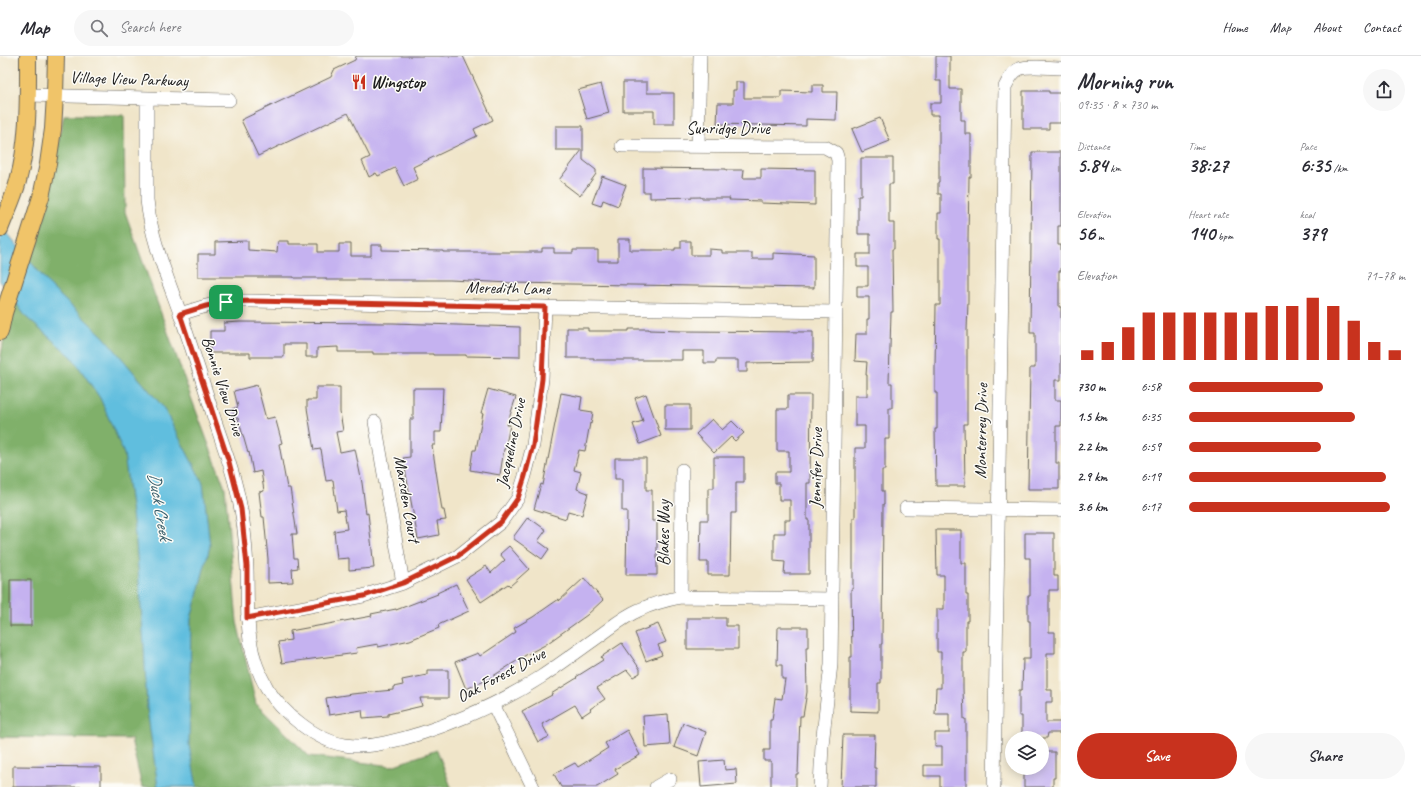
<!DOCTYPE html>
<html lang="en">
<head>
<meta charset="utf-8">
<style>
	:root { --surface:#fff; --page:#f7f7f7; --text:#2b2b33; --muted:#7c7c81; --line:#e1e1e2; --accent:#c8321e }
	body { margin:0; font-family:Caveat,sans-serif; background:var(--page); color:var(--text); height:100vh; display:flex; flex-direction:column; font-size:15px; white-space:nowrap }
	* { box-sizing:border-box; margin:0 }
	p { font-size:13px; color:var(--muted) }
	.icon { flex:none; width:22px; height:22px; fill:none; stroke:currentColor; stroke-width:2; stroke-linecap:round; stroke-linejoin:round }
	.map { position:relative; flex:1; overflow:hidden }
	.side { display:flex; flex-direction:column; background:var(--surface); width:360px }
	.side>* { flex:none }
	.controls { position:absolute; left:1005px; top:675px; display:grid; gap:8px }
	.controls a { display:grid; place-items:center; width:44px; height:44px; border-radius:50%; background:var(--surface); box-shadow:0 2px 10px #0003; font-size:20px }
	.pin { position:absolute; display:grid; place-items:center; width:34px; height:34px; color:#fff; margin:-17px; border-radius:8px; box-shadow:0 2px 6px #0006 }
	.round { display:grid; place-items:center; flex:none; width:42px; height:42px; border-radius:21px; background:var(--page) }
	.summary { display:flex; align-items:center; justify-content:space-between; height:68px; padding:0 16px }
	h1 { font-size:22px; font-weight:700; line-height:30px }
	.metrics { display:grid; grid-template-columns:repeat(3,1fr); gap:6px; height:68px; padding:4px 16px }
	.metrics div { display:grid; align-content:center }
	.metrics b { font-size:20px; font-weight:700 }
	.metrics small { font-size:11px; font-weight:400 }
	.metrics p { font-size:11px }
	.chart { height:112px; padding:8px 16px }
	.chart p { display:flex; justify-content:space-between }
	.chart svg { width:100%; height:72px; margin-top:4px; stroke:var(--accent); stroke-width:6 }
	.primary-button { display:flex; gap:8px; margin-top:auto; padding:8px 16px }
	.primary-button a { flex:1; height:46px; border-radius:24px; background:var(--accent); color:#fff; font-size:16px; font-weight:700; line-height:46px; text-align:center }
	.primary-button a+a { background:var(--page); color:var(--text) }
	ul { padding:0 16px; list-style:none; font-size:13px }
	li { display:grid; grid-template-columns:64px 48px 1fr; align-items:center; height:30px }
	li i { height:10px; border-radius:5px; background:var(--accent) }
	header { display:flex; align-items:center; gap:24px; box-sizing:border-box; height:56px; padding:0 20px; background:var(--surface); border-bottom:1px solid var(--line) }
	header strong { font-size:19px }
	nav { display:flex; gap:22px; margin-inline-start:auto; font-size:14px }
	.search { width:280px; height:36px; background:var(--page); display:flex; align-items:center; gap:10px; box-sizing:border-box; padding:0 14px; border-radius:22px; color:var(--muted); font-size:15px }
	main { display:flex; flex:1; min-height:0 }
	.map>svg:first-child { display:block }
</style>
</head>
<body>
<header>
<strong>Map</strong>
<div class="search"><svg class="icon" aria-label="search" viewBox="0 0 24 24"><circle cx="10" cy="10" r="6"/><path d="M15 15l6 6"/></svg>Search here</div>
<nav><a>Home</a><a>Map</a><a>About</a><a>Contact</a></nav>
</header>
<main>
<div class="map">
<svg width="1061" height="731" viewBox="0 0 1061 731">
	<rect width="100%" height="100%" fill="#fdfcf7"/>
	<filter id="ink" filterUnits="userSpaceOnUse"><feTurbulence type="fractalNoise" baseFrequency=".025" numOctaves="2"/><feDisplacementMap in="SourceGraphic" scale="8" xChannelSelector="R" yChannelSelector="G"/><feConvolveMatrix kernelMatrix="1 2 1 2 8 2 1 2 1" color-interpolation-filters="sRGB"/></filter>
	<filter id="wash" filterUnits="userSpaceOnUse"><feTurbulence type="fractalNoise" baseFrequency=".012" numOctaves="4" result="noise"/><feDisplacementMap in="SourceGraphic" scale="16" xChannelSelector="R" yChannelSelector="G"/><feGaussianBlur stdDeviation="0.9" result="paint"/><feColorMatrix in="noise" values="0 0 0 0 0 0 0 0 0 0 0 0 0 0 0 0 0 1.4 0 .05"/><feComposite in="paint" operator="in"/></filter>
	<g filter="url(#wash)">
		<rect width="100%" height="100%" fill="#f0e5c9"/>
		<path fill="#80b06a" stroke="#4e6643" d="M 64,59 L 124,59 L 125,156 L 192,344 L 225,432 L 237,566 L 256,648 L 309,700 L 392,710 L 437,694 L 451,731 L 142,731 L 131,683 L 0,681 L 0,306 L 6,270 L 40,174 Z"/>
		<path fill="#60bede" stroke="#3e6d7d" d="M 0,168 L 52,232 L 104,281 L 163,351 L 203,427 L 210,490 L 191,563 L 189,689 L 197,731 L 158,731 L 147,653 L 144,590 L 136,487 L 124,398 L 100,342 L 72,301 L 26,261 L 0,225 Z"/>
		<g id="blocks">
			<path fill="#c5b2f0" d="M 356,0 L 463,0 L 493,64 L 474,73 L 477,80 L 413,111 L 418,123 L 404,130 L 395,112 L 378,120 L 376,117 L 369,121 L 362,105 L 370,101 L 348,57 L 258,100 L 241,64 L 331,21 L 334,14 L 355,4 Z
				M 936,0 L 950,0 L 950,33 L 961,33 L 961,64 L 965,64 L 965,78 L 971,78 L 971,121 L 969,121 L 968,183 L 968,245 L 967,275 L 967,368 L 964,368 L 965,430 L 936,430 L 935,373 L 937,373 L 937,337 L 935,337 L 935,312 L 936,249 L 940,249 L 940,183 L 938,183 L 938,157 L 941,157 L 941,138 L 938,138 L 938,126 L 939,126 L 939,59 L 930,59 L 930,47 L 941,47 L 941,25 L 936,25 Z
				M 623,26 L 647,26 L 647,37 L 674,37 L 674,68 L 654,68 L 654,55 L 623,55 Z
				M 736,26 L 744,26 L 744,42 L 781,42 L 781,35 L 812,36 L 812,29 L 823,29 L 823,36 L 837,36 L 836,64 L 806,63 L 806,70 L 717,68 L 718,47 L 733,47 L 733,34 L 736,34 Z
				M 601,28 L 609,57 L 587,63 L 578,34 Z
				M 1023,35 L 1049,35 L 1049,37 L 1061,37 L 1061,67 L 1049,67 L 1049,73 L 1023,73 Z
				M 880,62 L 890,85 L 862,96 L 852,73 Z
				M 556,70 L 583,70 L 583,104 L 596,114 L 596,118 L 580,140 L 559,124 L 582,94 L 556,94 Z
				M 1032,96 L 1061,96 L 1061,170 L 1058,170 L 1058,189 L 1061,189 L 1061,215 L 1059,215 L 1059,251 L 1061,251 L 1061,324 L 1055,324 L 1055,344 L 1061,344 L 1061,370 L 1056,370 L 1056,407 L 1059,407 L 1059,433 L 1028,433 L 1030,312 L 1035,312 L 1035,277 L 1030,277 Z
				M 861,102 L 893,102 L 893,128 L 889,128 L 889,167 L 894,167 L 894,193 L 892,193 L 893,256 L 891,256 L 889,327 L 892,327 L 892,352 L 889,352 L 889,383 L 885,383 L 885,414 L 882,414 L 882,435 L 884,435 L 884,448 L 883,448 L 882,588 L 881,588 L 881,627 L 878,627 L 878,656 L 850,655 L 850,601 L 852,601 L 851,533 L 853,533 L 853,462 L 855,462 L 855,392 L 865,392 L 865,370 L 855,370 L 855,340 L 867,340 L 867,319 L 866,319 L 867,306 L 855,305 L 856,278 L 867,278 L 867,263 L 869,263 L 869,241 L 857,241 L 857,230 L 868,230 L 868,211 L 857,211 L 857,198 L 870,198 L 870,178 L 858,178 L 858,140 L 861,140 Z
				M 643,112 L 726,113 L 726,114 L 744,114 L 743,122 L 761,122 L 761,113 L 815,114 L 815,149 L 761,147 L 761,145 L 729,144 L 730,142 L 701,142 L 701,141 L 650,142 L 650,136 L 643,136 Z
				M 602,120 L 626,129 L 618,150 L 603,144 L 601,150 L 592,147 Z
				M 618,183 L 630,183 L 630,194 L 675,194 L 675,192 L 681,192 L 681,185 L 691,185 L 691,199 L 709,199 L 709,193 L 722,194 L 722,197 L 752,197 L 752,203 L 773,203 L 773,197 L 814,199 L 814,232 L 511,227 L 450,224 L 326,224 L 326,222 L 294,222 L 294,221 L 198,221 L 198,198 L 215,198 L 215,186 L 248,185 L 248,194 L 277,196 L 278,185 L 289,185 L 289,188 L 318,188 L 318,196 L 339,196 L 339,188 L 351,188 L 351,200 L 371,200 L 371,189 L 382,189 L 382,194 L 443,195 L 443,196 L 542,196 L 542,192 L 554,192 L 554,197 L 573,197 L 573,194 L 598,194 L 598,205 L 618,205 Z
				M 240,266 L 393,267 L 520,271 L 520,301 L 466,300 L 466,299 L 433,299 L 433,298 L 373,298 L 373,296 L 338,296 L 338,291 L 317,292 L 317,301 L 306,301 L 306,288 L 284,288 L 284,301 L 250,301 L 250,297 L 210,297 L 210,275 L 224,275 L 224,267 Z
				M 567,272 L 588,272 L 588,275 L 629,275 L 629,273 L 649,273 L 649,274 L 682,275 L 813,276 L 813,306 L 747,307 L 747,316 L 738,316 L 738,304 L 716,304 L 716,307 L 704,307 L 704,295 L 682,295 L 682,304 L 594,304 L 594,302 L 567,302 Z
				M 257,329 L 266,363 L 275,361 L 282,387 L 279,388 L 287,432 L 290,432 L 297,478 L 292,478 L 294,502 L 297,502 L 298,512 L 292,513 L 293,526 L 268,527 L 268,503 L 264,461 L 262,461 L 259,436 L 264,435 L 261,415 L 253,417 L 249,396 L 248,397 L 238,362 L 235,362 L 232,353 L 238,351 L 234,335 Z
				M 316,331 L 340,331 L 340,356 L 343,375 L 336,376 L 340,396 L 355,393 L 362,427 L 366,458 L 368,457 L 374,512 L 349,514 L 349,502 L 337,503 L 334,475 L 347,473 L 344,454 L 337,455 L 333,424 L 326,425 L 321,393 L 314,394 L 307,352 L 307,344 L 316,344 Z
				M 413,332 L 443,332 L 441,376 L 435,376 L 435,389 L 432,389 L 442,454 L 444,454 L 446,464 L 437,465 L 439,479 L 418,483 L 403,402 L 410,401 L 410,363 L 413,363 Z
				M 488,333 L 516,341 L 507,369 L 510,369 L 505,393 L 504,393 L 500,419 L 470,414 L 473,394 L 476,394 L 483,357 L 481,357 Z
				M 561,337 L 582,341 L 580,354 L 593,356 L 591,368 L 590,367 L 585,395 L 579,394 L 574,414 L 581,416 L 577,433 L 588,437 L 582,459 L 568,455 L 566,463 L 534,453 L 541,428 L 543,429 Z
				M 646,338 L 661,380 L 640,388 L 633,368 L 643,365 L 635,342 Z
				M 788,339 L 811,339 L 810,427 L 807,427 L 807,464 L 809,464 L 809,518 L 784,518 L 785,506 L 774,505 L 774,477 L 785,477 L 785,464 L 790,464 L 790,444 L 779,444 L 779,427 L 775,427 L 775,416 L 789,416 L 789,395 L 777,395 L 777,353 L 788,353 Z
				M 665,349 L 690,349 L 690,374 L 665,374 Z
				M 712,363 L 722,374 L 732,365 L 744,377 L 735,385 L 731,381 L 714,397 L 696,378 Z
				M 714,401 L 744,401 L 744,426 L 736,426 L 736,457 L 731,457 L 730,519 L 708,519 L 708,506 L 700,506 L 701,464 L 708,464 L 708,432 L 714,432 Z
				M 615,402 L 646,402 L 646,434 L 652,434 L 652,465 L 657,465 L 657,519 L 626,519 L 627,455 L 622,455 L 622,423 L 615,423 Z
				M 528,461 L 546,474 L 538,485 L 549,493 L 542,503 L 514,483 L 514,480 Z
				M 936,474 L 961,474 L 961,507 L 966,507 L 966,539 L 968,539 L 968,565 L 966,565 L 966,596 L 963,596 L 963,632 L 964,663 L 966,663 L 966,731 L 940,731 L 940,720 L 924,720 L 924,709 L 942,709 L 942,690 L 935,690 L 935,677 L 949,677 L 949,658 L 935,658 L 936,632 L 941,632 L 941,596 L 937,596 L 937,553 L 944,553 L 944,519 L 937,519 Z
				M 1025,477 L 1054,477 L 1054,520 L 1058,520 L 1058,534 L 1049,534 L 1049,576 L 1055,576 L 1055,597 L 1047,597 L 1047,634 L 1052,634 L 1052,646 L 1046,646 L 1046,666 L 1061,666 L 1061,677 L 1048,677 L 1047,682 L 1022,682 L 1022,660 L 1019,660 L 1019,634 L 1022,634 L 1023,603 L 1030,603 L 1030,565 L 1028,565 L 1028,540 L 1030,540 L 1030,502 L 1025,502 Z
				M 509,490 L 529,513 L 510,530 L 508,528 L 481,546 L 466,523 L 486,510 L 491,517 L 505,504 L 500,498 Z
				M 584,522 L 603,544 L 587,559 L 545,589 L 526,599 L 487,624 L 466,633 L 455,606 L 478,597 L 480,600 L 516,576 L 514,572 L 533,561 L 559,543 L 559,545 Z
				M 10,524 L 31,524 L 31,570 L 10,570 Z
				M 456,528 L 469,555 L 438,569 L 439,572 L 410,584 L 378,591 L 378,588 L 356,592 L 357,597 L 282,607 L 278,586 L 291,584 L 290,575 L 372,560 L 371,558 L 396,553 L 396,554 L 438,538 L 437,537 Z
				M 687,562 L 726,562 L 726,570 L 738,570 L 738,593 L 687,593 Z
				M 658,568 L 666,586 L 658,589 L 662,599 L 646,605 L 635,577 Z
				M 778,571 L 808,571 L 808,591 L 806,591 L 807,636 L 803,660 L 800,660 L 798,718 L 796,718 L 796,731 L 771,731 L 771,705 L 764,705 L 764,694 L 770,694 L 770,664 L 772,664 L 775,642 L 782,643 L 785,623 L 782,623 L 782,609 L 777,609 Z
				M 622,587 L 640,613 L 640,617 L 633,621 L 627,614 L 597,632 L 605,643 L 590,653 L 591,654 L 582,660 L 575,649 L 542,668 L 549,681 L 538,686 L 522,655 L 552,639 L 551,638 L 577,622 L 576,621 L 603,604 L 601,601 Z
				M 427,614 L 448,614 L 448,642 L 420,642 L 422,650 L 388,658 L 388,660 L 363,662 L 362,654 L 329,659 L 326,642 L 352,638 L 393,634 L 393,631 L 403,629 L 402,624 L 427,619 Z
				M 668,658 L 670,689 L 645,691 L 643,660 Z
				M 683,667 L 706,676 L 698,700 L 674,691 Z
				M 627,674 L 640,699 L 615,713 L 618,718 L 597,731 L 561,731 L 554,718 L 575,707 L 578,711 L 608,692 L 605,687 Z
				M 843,679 L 875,679 L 874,712 L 876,712 L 876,731 L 841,731 Z
				M 1042,696 L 1055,696 L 1055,722 L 1053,722 L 1053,731 L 1024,731 L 1024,712 L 1042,712 Z
				M 724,704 L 725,714 L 736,713 L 737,728 L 701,731 L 699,706 Z
				M 13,710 L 101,711 L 101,731 L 13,731 Z"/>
		</g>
	</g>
	<g filter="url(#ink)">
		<use href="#blocks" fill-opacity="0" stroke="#666259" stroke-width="1"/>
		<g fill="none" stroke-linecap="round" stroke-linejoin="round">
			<g stroke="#666259" stroke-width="14">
				<path id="minor" d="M 28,39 L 229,44
					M 147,42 L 147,144 C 151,183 167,221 180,257 C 192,293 204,329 215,365 C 225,394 236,424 241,454 C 245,473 246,493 247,513 C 248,556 244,593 267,632 C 281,656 317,685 345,689 C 357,691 371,690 384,687 C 434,677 498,649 541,621 C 562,607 582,592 602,578 C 613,570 625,560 639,554 C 652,548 666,544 681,541 L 832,543
					M 622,90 L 825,91 L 836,97 L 838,104 L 831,608 L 822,689 L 820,731
					M 698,90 L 700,0
					M 180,258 L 206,250 L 227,245 L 252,245 L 545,251 L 836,256
					M 375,366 L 403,527
					M 906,452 L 1061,454
					M 681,541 L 682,414
					M 247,562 L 363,540 L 403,527 L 458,500 L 501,466 L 518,442 L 525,420 L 533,389 L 542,323 L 545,251
					M 493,648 L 533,731
					M 656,731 L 670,723
					M 994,731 L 1005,31 C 1008,25 1012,16 1019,13 C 1028,9 1050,12 1061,12"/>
			</g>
			<g stroke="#666259" stroke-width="18">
				<path id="major" d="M 0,173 C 6,157 14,141 18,125 C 29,84 28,42 28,0
					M 0,276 L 4,257 L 41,141 L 48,108 L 53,73 L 55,39 L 56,0"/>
			</g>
			<use href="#minor" stroke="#fff" stroke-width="13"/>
			<use href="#major" stroke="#f0c469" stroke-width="16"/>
		</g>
	</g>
	<g fill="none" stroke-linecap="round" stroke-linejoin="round" filter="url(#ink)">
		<g stroke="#fff" stroke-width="8">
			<path id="route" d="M 252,245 L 545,251 L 542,323 L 533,389 L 525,420 L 518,442 L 501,466 L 458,500 L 403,527 L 364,540 L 247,562 L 247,510 L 241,453 L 229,406 L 180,258 L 206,250 L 226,246 Z"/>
		</g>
		<use href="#route" stroke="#c8321e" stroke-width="5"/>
	</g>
	<defs>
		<g id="restaurant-bare" transform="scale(1.2)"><path d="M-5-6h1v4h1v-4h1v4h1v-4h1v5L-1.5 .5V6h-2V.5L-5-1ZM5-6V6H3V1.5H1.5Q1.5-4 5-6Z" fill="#c8321e" stroke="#fdfcf7" stroke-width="2.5" paint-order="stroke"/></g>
	</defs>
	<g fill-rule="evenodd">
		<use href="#restaurant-bare" x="359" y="26"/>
	</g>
	<g text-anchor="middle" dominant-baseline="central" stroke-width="3" stroke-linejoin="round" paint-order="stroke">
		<g font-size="17" fill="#1c1c1c" stroke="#fdfcf7">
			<text transform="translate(129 23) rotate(2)">Village View Parkway</text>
			<text x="728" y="72">Sunridge Drive</text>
			<text transform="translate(508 232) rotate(1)">Meredith Lane</text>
			<text transform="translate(223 330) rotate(72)">Bonnie View Drive</text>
			<text transform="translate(981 375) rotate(-89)">Monterrey Drive</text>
			<text transform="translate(511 387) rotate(-78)">Jacqueline Drive</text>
			<text transform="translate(816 412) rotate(-89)">Jennifer Drive</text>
			<text transform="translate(407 443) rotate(80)">Marsden Court</text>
			<text transform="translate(663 477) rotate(-90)">Blakes Way</text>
			<text transform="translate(501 619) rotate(-28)">Oak Forest Drive</text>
		</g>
		<g font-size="17" font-weight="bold" fill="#1c1c1c" stroke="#fdfcf7" text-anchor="start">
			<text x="371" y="26">Wingstop</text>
		</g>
		<g font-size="18" font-style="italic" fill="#375d6a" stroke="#fdfcf7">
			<text transform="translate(160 450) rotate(80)">Duck Creek</text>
		</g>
	</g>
</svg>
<div class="controls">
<a><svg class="icon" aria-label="layers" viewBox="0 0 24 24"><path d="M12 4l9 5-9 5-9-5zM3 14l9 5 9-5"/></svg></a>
</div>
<div class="pin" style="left:226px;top:246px;background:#1e9e55"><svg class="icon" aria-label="arrive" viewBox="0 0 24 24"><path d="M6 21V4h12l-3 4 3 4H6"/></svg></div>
</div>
<section class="side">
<div class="summary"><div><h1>Morning run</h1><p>09:35 · 8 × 730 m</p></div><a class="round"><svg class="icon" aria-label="share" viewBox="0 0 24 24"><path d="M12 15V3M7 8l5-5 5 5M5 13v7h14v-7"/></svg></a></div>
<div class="metrics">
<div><p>Distance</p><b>5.84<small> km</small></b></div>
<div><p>Time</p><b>38:27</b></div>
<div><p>Pace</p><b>6:35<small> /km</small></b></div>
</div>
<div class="metrics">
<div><p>Elevation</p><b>56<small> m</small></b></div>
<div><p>Heart rate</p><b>140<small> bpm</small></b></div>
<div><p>kcal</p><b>379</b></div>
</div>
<div class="chart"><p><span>Elevation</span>71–78 m</p>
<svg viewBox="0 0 160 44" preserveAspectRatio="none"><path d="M5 44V38M15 44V33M25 44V24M35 44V15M45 44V15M55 44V15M65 44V15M75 44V15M85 44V15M95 44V11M105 44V11M115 44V6M125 44V11M135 44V20M145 44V33M155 44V38"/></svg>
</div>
<ul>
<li><b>730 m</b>6:58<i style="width:62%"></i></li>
<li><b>1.5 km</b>6:35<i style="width:77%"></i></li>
<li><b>2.2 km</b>6:59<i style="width:61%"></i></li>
<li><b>2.9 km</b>6:19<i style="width:91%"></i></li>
<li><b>3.6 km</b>6:17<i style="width:93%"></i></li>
</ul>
<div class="primary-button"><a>Save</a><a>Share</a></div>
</section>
</main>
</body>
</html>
